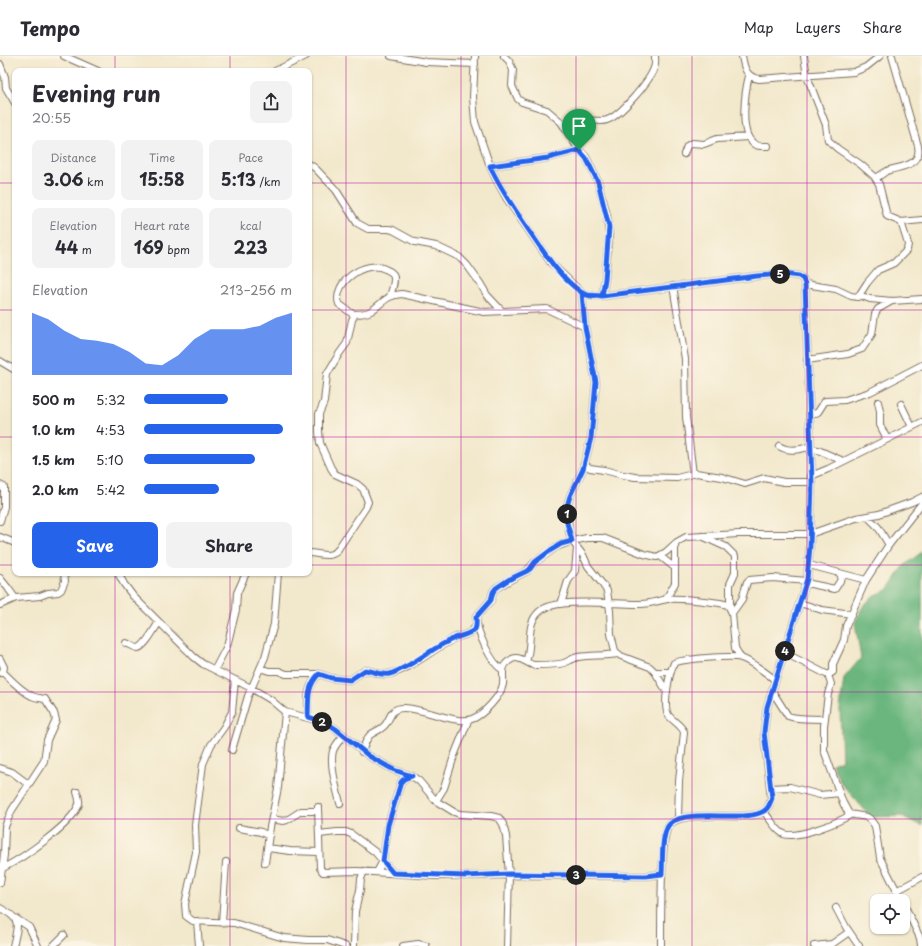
<!DOCTYPE html>
<html lang="en">
<head>
<meta charset="utf-8">
<style>
	:root { --surface:#fff; --page:#f2f2f3; --text:#2b2b33; --muted:#7c7c81; --line:#e1e1e2; --accent:#2563eb }
	body { margin:0; font-family:"Playpen Sans",sans-serif; background:var(--page); color:var(--text); height:100vh; display:flex; flex-direction:column; font-size:15px; white-space:nowrap }
	* { box-sizing:border-box; margin:0 }
	p { font-size:13px; color:var(--muted) }
	.icon { flex:none; width:22px; height:22px; fill:none; stroke:currentColor; stroke-width:2; stroke-linecap:round; stroke-linejoin:round }
	.map { position:relative; flex:1; overflow:hidden }
	.drawer { position:absolute; left:12px; top:12px; width:300px; height:508px; display:flex; flex-direction:column; background:var(--surface); border-radius:8px; box-shadow:0 1px 3px #0004 }
	.drawer>* { flex:none }
	.buttons { position:absolute; left:870px; top:838px; display:grid; gap:8px }
	.buttons a { display:grid; place-items:center; width:40px; height:40px; border-radius:8px; background:var(--surface); box-shadow:0 1px 3px #0004; font-size:20px }
	.pin { position:absolute; display:grid; place-items:center; width:34px; height:34px; color:#fff; margin:-41px -17px; border-radius:50% 50% 50% 0; rotate:-45deg; box-shadow:0 0 4px #0007 }
	.pin .icon { rotate:45deg }
	.km { position:absolute; width:20px; height:20px; margin:-10px; border-radius:50%; background:#222; color:#fff; font-size:11px; line-height:20px; text-align:center }
	.round { display:grid; place-items:center; flex:none; width:42px; height:42px; border-radius:8px; background:var(--page) }
	.overview { display:flex; align-items:center; justify-content:space-between; height:68px; padding:0 20px }
	h1 { font-size:22px; font-weight:700; line-height:30px }
	.metrics { display:grid; grid-template-columns:repeat(3,1fr); gap:6px; height:68px; padding:4px 20px }
	.metrics div { display:grid; align-content:center; border-radius:8px; background:var(--page); text-align:center }
	.metrics b { font-size:17px; font-weight:700 }
	.metrics small { font-size:11px; font-weight:400 }
	.metrics p { font-size:11px }
	.chart { height:112px; padding:8px 20px }
	.chart p { display:flex; justify-content:space-between }
	.chart svg { width:100%; height:72px; margin-top:4px; fill:var(--accent); opacity:.7 }
	.cta { display:flex; gap:8px; margin-top:auto; padding:8px 20px }
	.cta a { flex:1; height:46px; border-radius:8px; background:var(--accent); color:#fff; font-size:16px; font-weight:700; line-height:46px; text-align:center }
	.cta a+a { background:var(--page); color:var(--text) }
	ul { padding:0 20px; list-style:none; font-size:13px }
	li { display:grid; grid-template-columns:64px 48px 1fr; align-items:center; height:30px }
	li i { height:10px; border-radius:5px; background:var(--accent) }
	header { display:flex; align-items:center; gap:24px; box-sizing:border-box; height:56px; padding:0 20px; background:var(--surface); border-bottom:1px solid var(--line) }
	header strong { font-size:19px }
	nav { display:flex; gap:22px; margin-inline-start:auto; font-size:14px }
	.map>svg:first-child { display:block }
</style>
</head>
<body>
<header>
<strong>Tempo</strong>
<nav><a>Map</a><a>Layers</a><a>Share</a></nav>
</header>
<div class="map">
<svg width="922" height="890" viewBox="0 0 922 890">
	<rect width="100%" height="100%" fill="#fcf5e5"/>
	<filter id="ink" filterUnits="userSpaceOnUse"><feTurbulence type="fractalNoise" baseFrequency=".025" numOctaves="2"/><feDisplacementMap in="SourceGraphic" scale="8" xChannelSelector="R" yChannelSelector="G"/><feConvolveMatrix kernelMatrix="1 2 1 2 8 2 1 2 1" color-interpolation-filters="sRGB"/></filter>
	<filter id="wash" filterUnits="userSpaceOnUse"><feTurbulence type="fractalNoise" baseFrequency=".012" numOctaves="4" result="noise"/><feDisplacementMap in="SourceGraphic" scale="16" xChannelSelector="R" yChannelSelector="G"/><feGaussianBlur stdDeviation="0.9" result="paint"/><feColorMatrix in="noise" values="0 0 0 0 0 0 0 0 0 0 0 0 0 0 0 0 0 1.4 0 .05"/><feComposite in="paint" operator="in"/></filter>
	<g filter="url(#wash)">
		<rect width="100%" height="100%" fill="#f2e8cc"/>
		<path fill="#6ab67e" stroke="#52704e" d="M 922,496 L 922,770 L 902,760 L 871,761 L 841,727 L 832,708 L 842,704 L 840,653 L 844,622 L 861,602 L 855,567 L 862,552 L 873,540 L 888,534 L 905,509 Z"/>
	</g>
	<g filter="url(#ink)">
		<g fill="none" stroke-linecap="round" stroke-linejoin="round">
			<g stroke="#7b6c5b" stroke-width="8">
				<path id="minor" d="M 64,0 L 98,15
					M 391,0 L 426,6 L 475,8
					M 475,0 L 473,41 L 475,66 L 490,110 L 496,123 L 507,143 L 551,207 L 582,237 L 588,239 L 602,240 L 757,220 L 783,218 L 799,220 L 803,223 L 805,228 L 812,426 L 810,489 L 807,523 L 767,651 L 764,676 L 771,742 C 770,747 769,752 765,755 C 746,768 679,750 668,771 C 664,778 664,790 663,798 C 661,829 661,859 661,890
					M 504,0 L 509,5 L 513,14 L 512,30 L 518,43 L 522,46 L 547,54 L 561,66 L 579,94 L 586,101 L 598,126 L 607,159 L 609,179 L 605,223 L 602,240
					M 742,0 C 744,12 746,21 759,23 L 854,16 L 866,11 L 880,0
					M 804,0 L 807,20 L 826,69 L 828,84 L 838,93 L 860,108 L 874,120 L 879,128 L 887,160 L 901,166 L 908,188 L 907,194 L 894,207 L 878,214 L 867,227 L 858,241 L 851,240 L 836,233 L 805,228
					M 0,8 L 5,21 L 6,32 L 15,47
					M 275,15 L 306,0
					M 749,20 C 745,35 740,74 751,85 C 755,91 762,90 768,90
					M 567,75 C 573,68 583,65 592,65 C 597,64 602,66 607,64 C 620,60 650,25 654,12 C 656,8 655,4 655,0
					M 684,98 L 687,90 L 692,87 L 704,88 L 717,83 L 748,81
					M 309,108 L 315,112 L 336,134 L 357,167 L 368,173 L 389,173 L 393,174 L 415,186 L 436,190 L 459,201 L 467,209 L 480,227 L 487,239 L 502,255
					M 490,110 L 548,102 L 579,94
					M 876,122 C 880,120 883,117 887,115 C 900,110 922,111 918,90 L 892,0
					M 901,166 L 922,164
					M 673,230 L 685,303 L 686,361 L 693,418
					M 582,237 L 585,271 L 596,326 L 591,382 L 583,413 L 570,440 L 567,450 L 569,475 L 572,485 L 583,499 L 588,510 L 603,529 L 607,535 L 610,555 L 611,578 L 615,595 L 621,600 L 650,611 L 655,616 L 667,636
					M 859,239 L 870,243 L 892,245 L 922,243
					M 354,259 L 339,248 C 332,226 366,203 385,213 C 388,214 391,216 393,218 C 396,224 392,234 390,240
					M 807,304 L 848,298 L 862,293 L 872,278 L 875,258 L 878,253 L 892,245
					M 0,305 L 15,314
					M 878,346 L 880,355 L 880,369 L 887,383
					M 901,348 L 912,371
					M 810,360 L 818,356 L 825,345 L 845,344 L 870,336 L 922,309
					M 779,390 C 788,396 800,394 811,390
					M 811,393 L 818,394 L 843,405
					M 584,408 L 590,412 L 604,414 L 623,419 L 635,421 L 677,422 L 696,417 L 722,421 L 745,428 L 764,422 L 784,426 L 812,426
					M 811,420 L 828,413 L 922,366
					M 0,429 L 4,431 L 4,451 L 0,465
					M 868,461 L 878,471 L 889,489
					M 702,480 L 726,491 L 735,500 L 735,517 L 730,528 L 730,551
					M 0,481 L 15,487
					M 309,497 C 318,497 328,502 336,496 L 366,451 L 368,446 L 363,433 L 357,428 L 335,418 L 331,412 L 320,387 L 319,375 L 319,358 L 324,346 L 327,318 L 339,298 L 347,287 L 352,264 L 355,258 C 360,258 367,257 371,255 C 383,247 386,239 402,238 L 484,256 L 547,253 L 585,271
					M 660,500 L 675,512
					M 809,509 L 866,524
					M 118,517 L 124,528 L 133,540 L 194,601 L 203,608 L 251,632 L 271,644 L 285,656 L 327,667 L 336,673 L 369,700 L 394,714 L 412,720 L 419,725 L 436,745 L 454,756 L 460,758 L 491,760 L 499,762 L 503,768 L 506,780 L 509,819 L 507,890
					M 0,522 L 8,532 L 15,542
					M 806,527 L 835,533 L 840,525 L 842,518
					M 666,543 L 675,527 L 675,489
					M 800,547 L 822,554 L 852,558
					M 561,548 L 568,525 L 575,515 L 577,492
					M 0,549 L 16,542 L 40,540 L 48,537 L 58,536 L 61,534 L 65,525 L 64,517
					M 732,557 L 742,543 L 747,526 L 749,524 L 773,522 L 807,525
					M 126,587 C 130,588 134,592 138,592 C 145,591 155,572 159,566
					M 785,597 L 828,619 L 831,628 L 828,638 L 824,670 L 824,694 L 843,747 L 849,758 L 867,761 L 870,763 L 875,770 L 880,802 L 902,845
					M 0,603 L 4,611 L 3,616 L 1,617
					M 526,605 C 533,589 525,569 539,556 C 556,540 617,549 641,548 C 651,548 660,544 668,543 C 685,542 703,545 720,547 L 728,549 L 732,557 L 735,592 L 741,602
					M 260,612 L 269,615 L 279,615 L 286,618 L 319,618 L 331,622 L 350,624 L 365,614 C 374,615 381,620 389,618 C 409,614 429,596 446,587 C 450,585 453,582 457,581 C 465,579 474,577 476,568
					M 215,613 L 227,590 L 236,554 L 237,537 L 246,517
					M 503,614 C 491,608 476,574 476,561 L 491,544 L 493,536 L 496,532 L 508,525 L 527,515 L 535,506 L 556,491 L 572,485 L 587,482 L 603,482 L 644,498 L 657,501 L 666,496 L 677,486 L 686,481 L 739,478 L 810,478 L 856,462 L 879,458 L 912,446 L 922,441
					M 655,616 L 671,616
					M 828,619 L 833,616 L 833,608 L 844,584 L 846,570 L 866,524 L 888,490 L 922,447
					M 235,624 L 232,656 L 224,671 L 211,689 L 203,708 L 195,769 L 196,796 L 185,848 L 186,860 L 193,865 L 234,867 L 284,882 L 308,884 L 327,884 L 345,890
					M 772,635 L 788,660 C 799,664 813,662 825,663
					M 308,661 C 308,644 306,631 319,618
					M 232,694 L 248,640 L 265,601 L 274,568 L 278,517
					M 362,696 C 364,690 366,683 370,679 C 375,675 381,674 385,669 C 389,665 390,657 395,654 C 409,645 454,670 472,663 C 483,659 501,640 503,628 C 504,620 500,611 509,605 C 519,597 526,608 534,609 C 541,609 557,609 564,607 C 569,605 573,602 578,601 C 591,599 604,600 618,598
					M 0,712 L 12,716 L 28,728
					M 770,732 L 790,731 L 820,739 L 840,737
					M 436,745 L 444,732 L 454,700 L 468,665
					M 340,747 C 337,734 329,708 333,695 C 335,689 340,684 344,679
					M 318,751 L 320,812 L 323,816 L 357,815 L 435,820 L 465,820 L 509,819 L 645,820 L 662,818
					M 764,756 C 770,762 774,772 782,777 C 793,785 839,766 850,759
					M 272,763 L 283,765 L 287,764 L 301,755 L 318,755
					M 678,763 L 679,725 L 684,676 C 681,669 674,666 669,660 C 662,651 669,618 674,607 C 682,603 732,599 741,602 C 750,605 768,618 775,624
					M 239,772 L 261,776 L 269,780
					M 319,778 L 337,776 L 346,776 L 351,778 L 375,796 L 393,817
					M 268,792 L 290,795 L 319,796
					M 265,807 L 270,771 L 278,732 L 285,656
					M 3,812 C 21,803 73,768 79,748 C 80,744 78,740 77,736
					M 377,816 L 383,805 L 388,769 L 401,726 L 404,723 L 412,720
					M 0,827 L 4,799 L 5,771 L 8,763 L 12,754 L 44,705 L 47,684 L 56,664 L 54,657 L 45,643 C 41,642 36,642 32,640 C 21,635 12,625 3,616
					M 896,835 L 922,821
					M 903,846 L 920,882 L 921,890
					M 0,852 C 22,863 18,868 13,890
					M 836,852 L 846,871 L 859,890
					M 15,862 L 29,871 L 38,890
					M 197,865 L 199,890
					M 222,867 L 226,806
					M 53,890 L 64,879
					M 354,890 L 355,855 L 360,834 L 361,823 L 364,815
					M 403,890 L 418,888 L 426,890
					M 814,890 L 832,888 L 849,876"/>
			</g>
			<use href="#minor" stroke="#fff" stroke-width="6"/>
		</g>
	</g>
	<g fill="none" stroke-linecap="round" stroke-linejoin="round" filter="url(#ink)">
		<g stroke="#fff" stroke-width="8">
			<path id="route" d="M 579,94 L 586,102 L 598,126 L 609,171 L 605,223 L 602,240 L 588,239 L 582,237 L 585,271 L 596,326 L 591,382 L 583,413 L 570,440 L 567,450 L 567,467 L 572,485 L 561,488 L 551,494 L 535,506 L 530,513 L 527,515 L 508,524 L 496,532 L 493,536 L 491,544 L 476,561 C 476,565 477,570 475,573 C 469,579 462,579 455,582 C 438,589 423,601 407,610 C 401,613 396,616 390,618 C 381,620 374,615 365,614 L 350,624 L 331,622 L 319,618 C 306,631 309,645 308,661 L 327,667 L 336,673 L 369,700 L 394,714 L 412,720 L 404,723 L 401,726 L 388,769 L 383,805 L 393,817 L 465,820 L 509,818 L 645,820 L 662,818 C 663,804 661,785 667,772 C 677,749 745,768 764,755 C 769,752 770,747 772,742 L 764,676 L 767,651 L 807,523 L 810,490 L 812,426 L 805,228 L 803,223 L 799,220 L 783,218 L 757,220 L 602,240 C 595,240 587,241 581,236 C 558,220 544,196 528,173 C 514,152 500,133 490,110 L 548,102 L 579,94"/>
		</g>
		<use href="#route" stroke="#2563eb" stroke-width="5"/>
	</g>
	<path fill="none" stroke="#b5179e" stroke-width="1" stroke-opacity="0.55" d="M 115,0 L 115,15M 230,0 L 230,15M 346,0 L 346,890M 461,0 L 461,890M 576,0 L 576,890M 692,0 L 692,890M 807,0 L 807,890M 0,127 L 15,127M 309,127 L 922,127M 0,254 L 15,254M 309,254 L 922,254M 0,381 L 15,381M 309,381 L 922,381M 0,509 L 15,509M 309,509 L 922,509M 115,517 L 115,890M 230,517 L 230,890M 0,636 L 922,636M 0,763 L 922,763"/>
</svg>
<div class="buttons">
<a><svg class="icon" aria-label="locate" viewBox="0 0 24 24"><circle cx="12" cy="12" r="6"/><path d="M12 2v4M12 18v4M2 12h4M18 12h4"/></svg></a>
</div>
<div class="pin" style="left:579px;top:94px;background:#1e9e55"><svg class="icon" aria-label="arrive" viewBox="0 0 24 24"><path d="M6 21V4h12l-3 4 3 4H6"/></svg></div>
<b class="km" style="left:567px;top:458px">1</b>
<b class="km" style="left:322px;top:666px">2</b>
<b class="km" style="left:576px;top:819px">3</b>
<b class="km" style="left:785px;top:595px">4</b>
<b class="km" style="left:780px;top:218px">5</b>
<section class="drawer">
<div class="overview"><div><h1>Evening run</h1><p>20:55</p></div><a class="round"><svg class="icon" aria-label="share" viewBox="0 0 24 24"><path d="M12 15V3M7 8l5-5 5 5M5 13v7h14v-7"/></svg></a></div>
<div class="metrics">
<div><p>Distance</p><b>3.06<small> km</small></b></div>
<div><p>Time</p><b>15:58</b></div>
<div><p>Pace</p><b>5:13<small> /km</small></b></div>
</div>
<div class="metrics">
<div><p>Elevation</p><b>44<small> m</small></b></div>
<div><p>Heart rate</p><b>169<small> bpm</small></b></div>
<div><p>kcal</p><b>223</b></div>
</div>
<div class="chart"><p><span>Elevation</span>213–256 m</p>
<svg viewBox="0 0 160 44" preserveAspectRatio="none"><path d="M0 44V6L10 10L20 17L30 22L40 23L50 25L60 30L70 37L80 38L90 32L100 22L110 16L120 16L130 16L140 14L150 9L160 6V44z"/></svg>
</div>
<ul>
<li><b>500 m</b>5:32<i style="width:57%"></i></li>
<li><b>1.0 km</b>4:53<i style="width:94%"></i></li>
<li><b>1.5 km</b>5:10<i style="width:75%"></i></li>
<li><b>2.0 km</b>5:42<i style="width:51%"></i></li>
</ul>
<div class="cta"><a>Save</a><a>Share</a></div>
</section>
</div>
</body>
</html>
